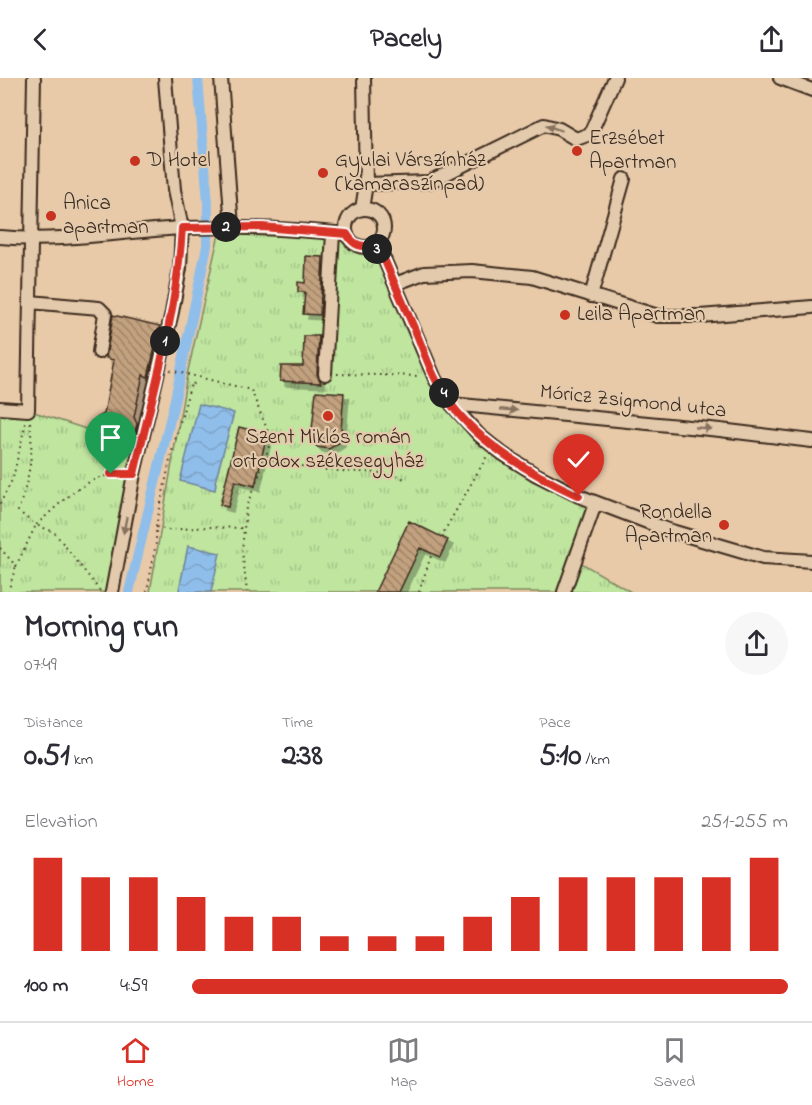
<!DOCTYPE html>
<html lang="en">
<head>
<meta charset="utf-8">
<style>
	:root { --surface:#fff; --page:#f7f7f7; --text:#2b2b33; --muted:#7c7c81; --line:#e1e1e2; --accent:#d93025 }
	body { margin:0; font-family:"Indie Flower",sans-serif; background:var(--page); color:var(--text); height:100vh; display:flex; flex-direction:column; font-size:22px; white-space:nowrap }
	* { box-sizing:border-box; margin:0 }
	p { font-size:20px; color:var(--muted) }
	.icon { flex:none; width:33px; height:33px; fill:none; stroke:currentColor; stroke-width:2; stroke-linecap:round; stroke-linejoin:round }
	.map { position:relative; height:514px; overflow:hidden }
	.drawer { display:flex; flex-direction:column; background:var(--surface); flex:1 }
	.drawer>* { flex:none }
	.pin { position:absolute; display:grid; place-items:center; width:51px; height:51px; color:#fff; margin:-62px -26px; border-radius:50% 50% 50% 0; rotate:-45deg; box-shadow:0 0 6px #0007 }
	.pin .icon { rotate:45deg }
	.km { position:absolute; width:30px; height:30px; margin:-15px; border-radius:50%; background:#222; color:#fff; font-size:16px; line-height:30px; text-align:center }
	.round { display:grid; place-items:center; flex:none; width:63px; height:63px; border-radius:32px; background:var(--page) }
	.head { display:flex; align-items:center; justify-content:space-between; height:102px; padding:0 24px }
	h1 { font-size:33px; font-weight:800; line-height:45px }
	.stats { display:grid; grid-template-columns:repeat(3,1fr); gap:9px; height:102px; padding:6px 24px }
	.stats div { display:grid; align-content:center }
	.stats b { font-size:30px; font-weight:800 }
	.stats small { font-size:16px; font-weight:400 }
	.stats p { font-size:16px }
	.chart { height:168px; padding:12px 24px }
	.chart p { display:flex; justify-content:space-between }
	.chart svg { width:100%; height:108px; margin-top:6px; stroke:var(--accent); stroke-width:6 }
	ul { padding:0 24px; list-style:none; font-size:20px }
	li { display:grid; grid-template-columns:96px 72px 1fr; align-items:center; height:45px }
	li i { height:15px; border-radius:8px; background:var(--accent) }
	header { display:flex; justify-content:space-between; align-items:center; height:78px; padding:0 24px; background:var(--surface); font-size:27px; font-weight:800 }
	.menu { display:flex; justify-content:space-around; align-items:center; height:84px; border-top:2px solid var(--line); background:var(--surface); font-size:16px; color:var(--muted) }
	.menu a { display:grid; justify-items:center; gap:3px }
	.menu .current { color:var(--accent) }
	.map>svg:first-child { display:block }
</style>
</head>
<body>
<header><svg class="icon" aria-label="back" viewBox="0 0 24 24"><path d="M15 5l-7 7 7 7"/></svg>Pacely<svg class="icon" aria-label="share" viewBox="0 0 24 24"><path d="M12 15V3M7 8l5-5 5 5M5 13v7h14v-7"/></svg></header>
<div class="map">
<svg width="812" height="514" viewBox="0 0 812 514">
	<defs>
		<pattern id="park-tufts" width="24" height="20" patternUnits="userSpaceOnUse" patternTransform="scale(1.5)"><rect width="24" height="20" fill="#bfe59f"/><path d="M3 7l-1-3M5 7V3M7 7l1-3M15 17l-1-3M17 17v-4M19 17l1-3" fill="none" stroke="#a5c588"/></pattern>
		<pattern id="water-waves" width="16" height="10" patternUnits="userSpaceOnUse" patternTransform="scale(1.5)"><rect width="16" height="10" fill="#90beea"/><path d="M0 5q4-4 8 0t8 0" fill="none" stroke="#7da3c8"/></pattern>
		<pattern id="building-back-hatch" width="6" height="6" patternUnits="userSpaceOnUse" patternTransform="scale(1.5)"><rect width="6" height="6" fill="#c2a17f"/><path d="M-1 5l2 2M0 0l6 6M5-1l2 2" fill="none" stroke="#9f8367"/></pattern>
		<filter id="shadow"><feDropShadow dx="5" dy="5" stdDeviation="0" flood-color="#0004"/></filter>
	</defs>
	<rect width="100%" height="100%" fill="#e8caa9"/>
	<filter id="ink" filterUnits="userSpaceOnUse"><feTurbulence type="fractalNoise" baseFrequency=".0167" numOctaves="2"/><feDisplacementMap in="SourceGraphic" scale="12" xChannelSelector="R" yChannelSelector="G"/><feConvolveMatrix kernelMatrix="1 2 1 2 8 2 1 2 1" color-interpolation-filters="sRGB"/></filter>
	<g filter="url(#ink)">
		<path fill="url(#park-tufts)" stroke="#7d885e" stroke-width="1.5" d="M 262,149 L 347,156 L 350,162 L 361,168 L 374,166 L 435,301 L 479,357 L 595,426 L 576,482 L 631,514 L 150,514 L 187,297 L 219,156 Z
			M 0,330 L 28,332 L 141,369 L 112,514 L 0,514 Z"/>
		<path fill="url(#water-waves)" stroke="#6e8398" stroke-width="1.5" d="M 199,326 L 234,335 L 215,404 L 216,405 L 215,412 L 180,403 Z
			M 188,468 L 220,475 L 211,514 L 180,514 L 179,512 Z"/>
		<g fill="none" stroke-linecap="round" stroke-linejoin="round">
			<path stroke="#90beea" stroke-width="10" d="M 129,514 L 175,321 L 207,168 L 208,125 L 198,0"/>
		</g>
		<path fill="url(#building-back-hatch)" stroke="#3b2a1e" stroke-width="1.5" filter="url(#shadow)" d="M 306,178 L 323,179 L 320,237 L 303,236 L 305,214 L 298,214 L 298,204 L 305,205 Z
			M 113,237 L 160,248 L 148,299 L 143,297 L 134,339 L 137,346 L 132,367 L 130,368 L 129,362 L 112,356 L 110,362 L 99,361 L 92,349 L 97,340 L 104,336 L 114,282 L 106,280 Z
			M 304,258 L 319,258 L 317,296 L 321,305 L 280,303 L 281,288 L 303,288 Z
			M 316,313 L 344,315 L 340,364 L 329,371 L 317,369 L 311,361 Z
			M 239,349 L 267,356 L 255,408 L 235,403 L 228,429 L 220,427 Z
			M 409,443 L 448,462 L 440,479 L 420,470 L 399,514 L 375,514 Z"/>
		<g fill="none" stroke-linecap="round" stroke-linejoin="round">
			<g stroke="#3b2a1e" stroke-width="16">
				<path id="minor" d="M 221,0 L 232,149
					M 780,0 L 812,12
					M 366,106 L 429,104 L 544,47 L 559,51 L 576,61 L 590,56 L 615,0
					M 362,131 L 366,106 L 364,0
					M346 150a19 19 0 1 1 38 0a19 19 0 1 1-38 0Z
					M 0,159 C 61,165 122,153 182,150 C 238,148 292,151 347,156
					M 374,166 L 385,183 L 435,301 L 451,326 L 479,357 L 503,376 L 535,396 L 579,418 L 668,452 L 763,480 L 812,483
					M 395,206 L 424,195 L 472,193 L 532,199 L 658,238 L 700,238 L 812,229
					M 591,218 L 624,101
					M 30,224 L 99,230 L 105,236 L 99,274
					M 325,296 L 333,155
					M 451,326 L 720,352 L 812,363
					M 0,330 L 28,332 L 34,0
					M 112,514 L 134,396 L 172,234 L 180,190 L 182,150 L 174,112 L 165,0
					M 564,514 L 595,426"/>
			</g>
			<path stroke="#3b2a1e" stroke-width="2" stroke-dasharray="1.5 4.5" stroke-linecap="butt" d="M 170,292 L 251,312 L 271,361 L 265,382 L 246,429 L 242,473 L 247,514
				M 337,296 L 421,298
				M 30,344 C 34,378 29,400 18,433 L 36,447 C 61,425 87,395 123,396
				M 266,380 C 290,386 315,392 340,393 C 365,395 380,392 405,401
				M 0,426 L 13,400 L 26,343
				M 156,449 L 171,377 L 191,305 L 197,307
				M 441,459 L 487,378
				M 0,470 L 16,488 L 36,447 L 54,454 L 101,514
				M 8,514 L 16,488
				M 147,514 L 156,465 L 156,449 L 169,452 L 208,449 L 243,450
				M 419,514 L 432,475
				M 809,514 L 812,511"/>
			<use href="#minor" stroke="#e4caac" stroke-width="12"/>
		</g>
		<defs><path id="oneway-solid" d="M-6-.8H1V-3.2L6.5 0L1 3.2V.8H-6Z" transform="scale(1.5)"/></defs>
		<g fill="#87725e">
			<use href="#oneway-solid" transform="translate(554 50) rotate(-161)"/>
			<use href="#oneway-solid" transform="translate(509 332) rotate(5)"/>
			<use href="#oneway-solid" transform="translate(703 350) rotate(5)"/>
			<use href="#oneway-solid" transform="translate(125 447) rotate(101)"/>
		</g>
	</g>
	<g fill="none" stroke-linecap="round" stroke-linejoin="round" filter="url(#ink)">
		<g stroke="#fff" stroke-width="12">
			<path id="route" d="M 111,396 L 134,396 C 153,315 177,234 182,150 L 262,149 L 347,156 C 353,167 362,171 374,166 L 385,183 C 396,209 407,234 418,259 C 427,282 435,305 450,325 C 482,368 532,396 579,418"/>
		</g>
		<use href="#route" stroke="#d93025" stroke-width="8"/>
	</g>
	<g fill="#c8321e" stroke="#e4caac" stroke-width="2">
		<circle cx="577" cy="73" r="6"/>
		<circle cx="135" cy="83" r="6"/>
		<circle cx="323" cy="95" r="6"/>
		<circle cx="51" cy="138" r="6"/>
		<circle cx="565" cy="237" r="6"/>
		<circle cx="328" cy="338" r="6"/>
		<circle cx="724" cy="447" r="6"/>
	</g>
	<g text-anchor="middle" dominant-baseline="central" stroke-width="4.5" stroke-linejoin="round" paint-order="stroke">
		<g font-size="21" fill="#3b2a1e" stroke="#e4caac" text-anchor="start">
			<text x="589" y="61">Erzsébet<tspan x="589" dy="24">Apartman</tspan></text>
			<text x="147" y="83">D Hotel</text>
			<text x="335" y="83">Gyulai Várszínház<tspan x="335" dy="24">(kamaraszínpad)</tspan></text>
			<text x="63" y="126">Anica<tspan x="63" dy="24">apartman</tspan></text>
			<text x="577" y="237">Leila Apartman</text>
			<text x="328" y="360" text-anchor="middle">Szent Miklós román<tspan x="328" dy="24">ortodox székesegyház</tspan></text>
			<text x="712" y="435" text-anchor="end">Rondella<tspan x="712" dy="24">Apartman</tspan></text>
		</g>
		<g font-size="21" fill="#3b2a1e" stroke="#e4caac">
			<text transform="translate(633 324) rotate(6)">Móricz Zsigmond utca</text>
		</g>
	</g>
</svg>
<div class="pin" style="left:111px;top:396px;background:#1e9e55"><svg class="icon" aria-label="arrive" viewBox="0 0 24 24"><path d="M6 21V4h12l-3 4 3 4H6"/></svg></div>
<div class="pin" style="left:579px;top:418px;background:#d93025"><svg class="icon" aria-label="check" viewBox="0 0 24 24"><path d="M5 12l5 5 9-10"/></svg></div>
<b class="km" style="left:165px;top:263px">1</b>
<b class="km" style="left:226px;top:149px">2</b>
<b class="km" style="left:377px;top:171px">3</b>
<b class="km" style="left:444px;top:315px">4</b>
</div>
<section class="drawer">
<div class="head"><div><h1>Morning run</h1><p>07:49</p></div><a class="round"><svg class="icon" aria-label="share" viewBox="0 0 24 24"><path d="M12 15V3M7 8l5-5 5 5M5 13v7h14v-7"/></svg></a></div>
<div class="stats">
<div><p>Distance</p><b>0.51<small> km</small></b></div>
<div><p>Time</p><b>2:38</b></div>
<div><p>Pace</p><b>5:10<small> /km</small></b></div>
</div>
<div class="chart"><p><span>Elevation</span>251–255 m</p>
<svg viewBox="0 0 160 44" preserveAspectRatio="none"><path d="M5 44V6M15 44V14M25 44V14M35 44V22M45 44V30M55 44V30M65 44V38M75 44V38M85 44V38M95 44V30M105 44V22M115 44V14M125 44V14M135 44V14M145 44V14M155 44V6"/></svg>
</div>
<ul>
<li><b>100 m</b>4:59<i style="width:100%"></i></li>
</ul>
</section>
<nav class="menu">
<a class="current"><svg class="icon" aria-label="home" viewBox="0 0 24 24"><path d="M3 11l9-7 9 7M6 9v11h12V9"/></svg>Home</a>
<a><svg class="icon" aria-label="map" viewBox="0 0 24 24"><path d="M3 6l6-2 6 2 6-2v14l-6 2-6-2-6 2zM9 4v14M15 6v14"/></svg>Map</a>
<a><svg class="icon" aria-label="saved" viewBox="0 0 24 24"><path d="M7 4h10v16l-5-4-5 4z"/></svg>Saved</a>
</nav>
</body>
</html>
